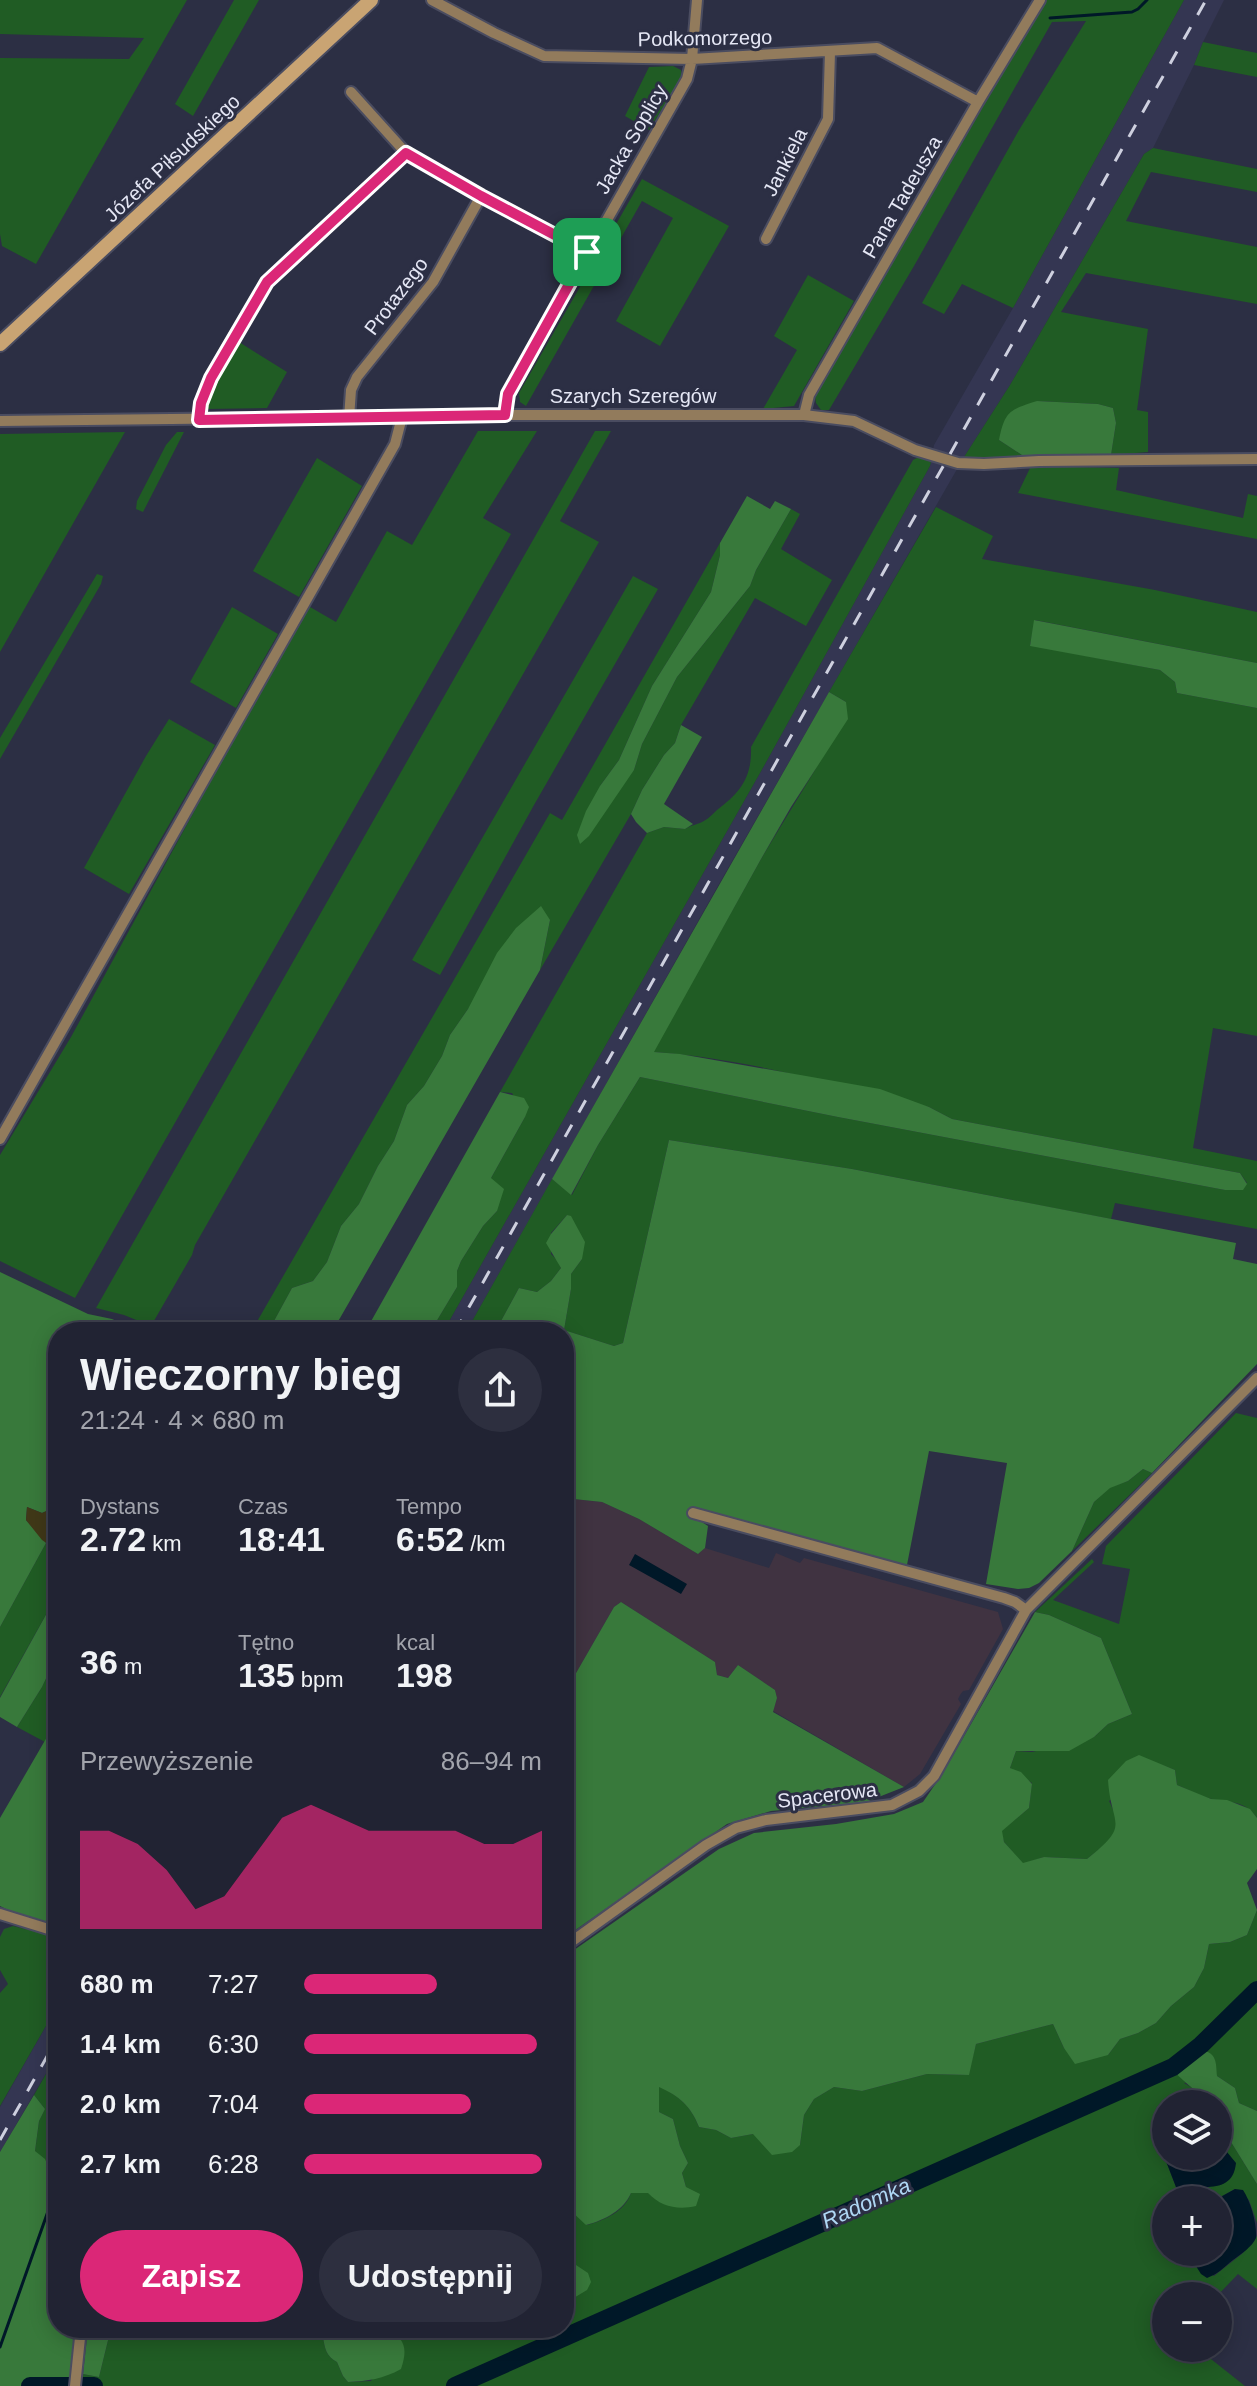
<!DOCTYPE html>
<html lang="pl">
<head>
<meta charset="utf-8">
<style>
	:root { --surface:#212333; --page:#2d2f3f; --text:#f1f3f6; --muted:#a2a4ac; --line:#3e404e; --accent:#db2777 }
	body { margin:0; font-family:Helvetica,sans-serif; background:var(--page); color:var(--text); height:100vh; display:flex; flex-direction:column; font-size:30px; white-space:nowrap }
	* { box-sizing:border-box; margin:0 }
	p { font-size:26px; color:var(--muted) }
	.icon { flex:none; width:44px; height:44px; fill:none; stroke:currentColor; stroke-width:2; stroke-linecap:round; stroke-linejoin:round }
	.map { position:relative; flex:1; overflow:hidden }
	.drawer { position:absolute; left:48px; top:1322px; width:526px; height:1016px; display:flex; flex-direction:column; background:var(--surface); border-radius:32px; box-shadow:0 4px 20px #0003,0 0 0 2px var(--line) }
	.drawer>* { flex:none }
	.controls { position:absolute; left:1152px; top:2090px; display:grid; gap:16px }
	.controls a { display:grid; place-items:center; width:80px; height:80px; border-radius:50%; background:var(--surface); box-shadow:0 4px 20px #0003,0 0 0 2px var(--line); font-size:40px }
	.pin { position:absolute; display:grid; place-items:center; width:68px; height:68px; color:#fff; margin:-34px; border-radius:16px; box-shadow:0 4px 12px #0006 }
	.round { display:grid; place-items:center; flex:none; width:84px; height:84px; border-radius:42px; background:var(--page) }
	.overview { display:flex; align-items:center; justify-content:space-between; height:136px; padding:0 32px }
	h1 { font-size:44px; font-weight:700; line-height:60px }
	.figures { display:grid; grid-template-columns:repeat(3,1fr); gap:12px; height:136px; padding:8px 32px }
	.figures div { display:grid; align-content:center }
	.figures b { font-size:34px; font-weight:700 }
	.figures small { font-size:22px; font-weight:400 }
	.figures p { font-size:22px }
	.chart { height:224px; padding:16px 32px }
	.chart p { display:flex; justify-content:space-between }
	.chart svg { width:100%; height:144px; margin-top:8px; fill:var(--accent); opacity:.7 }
	.cta { display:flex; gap:16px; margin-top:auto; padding:16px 32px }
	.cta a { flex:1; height:92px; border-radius:48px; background:var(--accent); color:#fff; font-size:32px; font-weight:700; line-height:92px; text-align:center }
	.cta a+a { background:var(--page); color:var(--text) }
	ul { padding:0 32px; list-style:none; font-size:26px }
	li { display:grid; grid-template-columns:128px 96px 1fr; align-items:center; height:60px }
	li i { height:20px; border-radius:10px; background:var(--accent) }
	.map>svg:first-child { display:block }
</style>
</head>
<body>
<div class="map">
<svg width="1257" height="2386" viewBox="0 0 1257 2386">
	<rect width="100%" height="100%" fill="#2c2f44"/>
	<path fill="#343652" d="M 1184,0 L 1224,0 L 1203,42 L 1194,65 L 1153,148 L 1144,154 L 1010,385 L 964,457 L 719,884 L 466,1332 L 443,1332 L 764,766 L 930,466 L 934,445 L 1013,308 Z
		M 58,2005 L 58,2053 L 0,2152 L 0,2107 Z"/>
	<path fill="#403341" d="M 564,1498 L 602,1502 L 639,1519 L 698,1554 L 705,1548 L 769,1568 L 776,1553 L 800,1563 L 804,1558 L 998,1612 L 1003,1629 L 969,1690 L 963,1691 L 960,1695 L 958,1699 L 961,1704 L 920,1774 L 904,1787 L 773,1711 L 777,1698 L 775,1690 L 738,1665 L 728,1678 L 717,1675 L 715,1662 L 621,1602 L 614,1607 L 564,1694 Z"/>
	<path fill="#205c24" d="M 0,0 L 187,0 L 36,264 L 2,246 L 0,234 L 0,58 L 129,59 L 144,38 L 0,34 Z
		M 234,0 L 259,0 L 193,116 L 175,104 Z
		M 1045,0 L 1184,0 L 1013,308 L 962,284 L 944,314 L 922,303 L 1019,130 L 1086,21 L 1052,22 L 914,266 L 829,410 L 821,410 L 816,403 L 815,396 Z
		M 1203,42 L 1257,53 L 1257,77 L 1194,65 Z
		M 673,66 L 681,70 L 682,77 L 649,130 L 625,116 L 649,67 Z
		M 1153,148 L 1257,169 L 1257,192 L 1151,172 L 1126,221 L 1257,247 L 1257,304 L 1086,273 L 1061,312 L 1148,329 L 1137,410 L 1148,412 L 1148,452 L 1111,455 L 1116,423 L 1113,408 L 1098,404 L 1037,401 L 999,440 L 1025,457 L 964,457 L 1010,385 L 1144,154 Z
		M 642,179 L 729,226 L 660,346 L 616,321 L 673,218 L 642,201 L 526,406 L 520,402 L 519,393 Z
		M 808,275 L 854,301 L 794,406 L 763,409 L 797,350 L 774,336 Z
		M 239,342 L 287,372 L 267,408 L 206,409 L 217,377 Z
		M 478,431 L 537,431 L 483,518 L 511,534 L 75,1298 L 0,1261 L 0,1155 L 71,1037 L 274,665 L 310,607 L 336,622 L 387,531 L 412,545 Z
		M 595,431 L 611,431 L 560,521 L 599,542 L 195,1245 L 192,1255 L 151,1326 L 124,1315 L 96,1308 Z
		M 125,432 L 0,652 L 0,434 Z
		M 177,432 L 184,432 L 143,512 L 136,509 L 137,501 L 166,445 Z
		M 919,457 L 931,462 L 930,466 L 764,766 L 443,1332 L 430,1332 L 457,1287 L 457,1271 L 461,1261 L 483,1226 L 497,1211 L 491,1178 L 525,1117 L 512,1093 L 500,1092 L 647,833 L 664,827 L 685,829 C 691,825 696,825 702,822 C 707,820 713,814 717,810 C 741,792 752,777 751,747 L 913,460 Z
		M 317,458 L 362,486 L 299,597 L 253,571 Z
		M 1031,466 L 1119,468 L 1116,490 L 1243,518 L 1248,494 L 1257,496 L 1257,539 L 1018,493 Z
		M 936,507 L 993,536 L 982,559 L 1155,590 L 1257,612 L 1257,663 L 1035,620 L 1030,645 L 1160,670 L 1175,682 L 1177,693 L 1257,708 L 1257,1036 L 1213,1028 L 1193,1148 L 1257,1161 L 1257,1229 L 1115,1203 L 1111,1219 L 852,1169 L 669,1140 L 623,1343 L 614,1346 L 564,1330 L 571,1289 L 571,1274 L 582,1259 C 580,1242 581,1226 567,1215 L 551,1233 L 551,1254 L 558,1261 L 561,1268 L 551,1281 L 537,1292 L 519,1288 L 495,1332 L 466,1332 L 552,1179 L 572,1195 L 598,1145 L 640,1077 L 838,1117 L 1225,1190 L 1247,1183 L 1240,1173 L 952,1119 L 929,1107 C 839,1086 746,1058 653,1052 L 761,859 L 815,770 L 846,702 L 829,692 Z
		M 791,509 L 800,514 L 781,549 L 832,580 L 806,626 L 755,598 L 681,725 L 675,743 L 664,755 L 642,790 L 631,814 L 540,970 L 550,920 L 468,1009 L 450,1035 L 442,1056 L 424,1086 L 407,1105 L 394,1141 L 378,1166 L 359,1204 L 341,1226 L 327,1262 L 313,1281 L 292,1288 L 268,1332 L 251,1332 L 550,813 L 562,820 L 720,543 L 720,555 L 711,592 L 652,686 L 619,760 L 600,786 L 634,770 L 642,744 L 677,677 L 750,586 L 756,570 Z
		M 97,574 L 103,576 L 101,584 L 0,759 L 0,738 Z
		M 633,576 L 658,589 L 534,805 L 440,975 L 412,960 Z
		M 232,607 L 278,634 L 236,708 L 190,682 Z
		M 169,719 L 215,745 L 129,894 L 84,868 L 146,756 Z
		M 1236,1413 L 1257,1418 L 1257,1818 C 1243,1798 1228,1804 1208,1798 C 1198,1795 1187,1789 1177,1785 L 1175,1770 L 1162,1765 L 1109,1801 C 1112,1807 1116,1815 1117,1821 C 1119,1837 1097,1851 1087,1859 L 1044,1857 L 1023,1864 L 1004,1842 L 1001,1831 L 1029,1808 L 1032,1783 L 1010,1768 L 1016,1751 L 1032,1752 L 1094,1737 L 1108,1724 L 1132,1714 L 1101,1638 L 1049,1615 L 1035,1612 L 1092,1559 L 1094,1562 L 1053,1600 L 1119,1624 L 1130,1569 L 1102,1564 L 1106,1546 Z
		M 1143,1469 L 1152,1473 L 1072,1551 L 1094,1502 L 1110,1487 L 1128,1481 Z
		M 46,1543 L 58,1549 L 58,1593 L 0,1697 L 0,1627 Z
		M 58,1653 L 58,1718 L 45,1742 L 17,1727 L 42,1687 Z
		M 1257,1910 L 1257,2111 L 1239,2103 L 1235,2088 L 1217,2076 L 1184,2083 L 1198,2091 L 1207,2104 L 1166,2104 L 1166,2152 L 1164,2156 L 1181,2200 L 1166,2200 L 1166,2252 L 1187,2252 L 1196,2265 L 1214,2276 L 1243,2253 L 1257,2236 L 1257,2289 L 1238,2274 L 1217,2296 L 1166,2296 L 1166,2348 L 1197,2348 L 1245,2386 L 81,2386 L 83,2374 L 99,2377 L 111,2328 L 292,2328 L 306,2340 L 313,2331 L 323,2337 C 325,2349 326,2356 337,2362 L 343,2376 L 348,2382 L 371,2381 L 399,2336 L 387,2328 L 564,2328 L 564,2300 L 567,2301 L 573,2264 L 564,2270 L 564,2212 L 571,2211 L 587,2225 C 605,2220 625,2211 631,2193 L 686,2187 L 682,2173 L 688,2163 L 680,2146 L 673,2119 L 659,2112 L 659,2086 C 679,2096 691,2106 699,2127 L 716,2130 L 731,2138 L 753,2134 L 800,2145 L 804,2115 L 814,2099 L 834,2087 L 862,2091 L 927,2074 L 968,2075 L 976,2044 L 1053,2024 L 1064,2048 L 1108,2055 L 1120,2039 L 1138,2033 L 1156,2023 L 1171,2006 L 1194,1987 L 1204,1968 L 1209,1944 L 1230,1942 L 1247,1935 Z
		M 13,1926 L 58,1937 L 58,2005 L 0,2106 L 0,1993 L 8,1984 L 0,1970 L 0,1937 L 4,1929 Z
		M 58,2053 L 58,2163 L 52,2173 L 35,2151 L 39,2121 L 45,2109 L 34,2095 Z
		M 1218,2121 L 1257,2184 L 1257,2223 L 1249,2200 L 1235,2189 L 1215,2200 L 1196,2200 C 1202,2185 1215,2185 1228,2180 L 1235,2163 L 1218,2141 Z"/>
	<path fill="#38793b" d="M 1037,401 L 1098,404 L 1113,408 L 1116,423 L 1111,455 L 1025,457 L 999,440 C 1005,411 1009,410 1037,401 Z
		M 747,496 L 770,509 L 775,501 L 791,509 L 756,570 L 750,586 L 677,677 L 642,744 L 634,770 L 589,836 L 580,844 L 577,835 L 586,811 L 600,786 L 619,760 L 652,686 L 711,592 L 720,555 L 720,543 Z
		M 1034,620 L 1257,663 L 1257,708 L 1177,693 L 1175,682 L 1160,670 L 1030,646 Z
		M 829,692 L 846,702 L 848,719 L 791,807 L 761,859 L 654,1052 L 680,1054 L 880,1089 L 929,1107 L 952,1119 L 1240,1173 L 1247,1184 L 1243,1190 L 1225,1190 L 838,1117 L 640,1077 L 598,1145 L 571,1195 L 552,1179 Z
		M 681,725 L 702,737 L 664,804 L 693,824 L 685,829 L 664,827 L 647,833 L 636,822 L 631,814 L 642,790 L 664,755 L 675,743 Z
		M 541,906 L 550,920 L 540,970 L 332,1332 L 268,1332 L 292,1288 L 313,1281 L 327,1262 L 341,1226 L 359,1204 L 378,1166 L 394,1141 L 407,1105 L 424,1086 L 442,1056 L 450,1035 L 468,1009 L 497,953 L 516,928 Z
		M 500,1092 L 524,1098 L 529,1107 L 525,1117 L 491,1178 L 504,1189 L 497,1211 L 483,1226 L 461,1261 L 457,1271 L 457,1287 L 430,1332 L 365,1332 Z
		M 669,1140 L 852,1169 L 1236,1243 L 1233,1259 L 1257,1264 L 1257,1364 L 1152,1473 L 1143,1469 L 1128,1481 L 1110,1488 L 1094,1502 L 1072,1551 L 1039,1583 L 1029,1588 L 1018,1589 L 986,1584 L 1007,1463 L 929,1451 L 907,1565 L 698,1509 L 691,1515 L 708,1526 L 705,1548 L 698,1554 L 639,1519 L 602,1502 L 564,1498 L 564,1332 L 495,1332 L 519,1288 L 537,1292 L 551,1281 L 561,1268 L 546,1243 L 551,1234 L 567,1215 L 571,1216 L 585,1242 L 582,1259 L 571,1274 L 571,1289 L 564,1330 L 614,1346 L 623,1343 Z
		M 0,1272 L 88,1314 L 112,1319 L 141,1332 L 58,1332 L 57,1490 L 51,1509 L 42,1513 L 27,1507 L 26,1520 L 46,1543 L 0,1627 Z
		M 58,1593 L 58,1653 L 42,1687 L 17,1727 L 0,1717 L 0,1698 Z
		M 621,1602 L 715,1662 L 717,1675 L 728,1678 L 738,1665 L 775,1690 L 777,1698 L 773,1712 L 904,1787 L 866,1802 L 771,1811 L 727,1824 L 564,1938 L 564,1694 L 614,1607 Z
		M 1035,1612 L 1049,1615 L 1101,1638 L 1132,1714 L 1108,1724 L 1094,1737 L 1069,1751 L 1016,1751 L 1010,1768 L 1021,1772 L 1032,1784 L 1029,1808 L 1002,1831 L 1004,1842 L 1023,1863 L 1044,1857 L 1087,1859 C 1132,1823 1111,1827 1108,1780 L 1126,1761 L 1139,1755 L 1175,1770 L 1177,1785 L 1211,1799 L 1227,1800 L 1250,1809 L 1257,1818 L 1257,1869 L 1247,1883 L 1257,1910 L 1247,1935 L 1230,1942 L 1209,1944 L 1204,1968 L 1194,1987 L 1171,2006 L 1156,2023 L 1138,2033 L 1120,2039 L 1108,2055 L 1075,2064 L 1064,2048 L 1053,2024 L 976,2044 L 969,2075 L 927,2074 L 862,2091 L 834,2087 L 814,2099 L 804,2115 L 800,2145 L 792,2152 L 772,2155 L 753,2134 L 731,2138 L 716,2130 L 699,2127 C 691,2106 679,2096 659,2087 L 659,2112 L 673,2119 L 680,2146 L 688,2163 L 682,2173 L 686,2187 L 700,2194 L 696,2206 C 678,2210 661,2207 648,2193 L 631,2193 C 624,2210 605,2220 586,2225 L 571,2211 L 564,2212 L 564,1957 L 719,1849 L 754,1833 L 836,1824 L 894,1814 L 923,1802 L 943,1773 Z
		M 58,1718 L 58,1926 L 16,1914 L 0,1906 L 0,1818 Z
		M 1201,2050 C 1217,2053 1216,2062 1217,2076 L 1235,2088 L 1239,2103 L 1257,2111 L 1257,2184 L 1218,2121 L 1218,2104 L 1207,2104 C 1198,2090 1185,2084 1175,2072 L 1183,2062 Z
		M 34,2095 L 45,2109 L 39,2121 L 35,2151 L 45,2159 L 51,2173 L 58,2163 L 58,2328 L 76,2328 L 70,2386 L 0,2386 L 0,2152 Z
		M 573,2263 L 588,2273 L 591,2282 L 587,2290 L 567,2302 L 564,2300 L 564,2270 Z
		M 88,2328 L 111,2328 L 99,2377 L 83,2374 Z
		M 292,2328 L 387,2328 C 405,2339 408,2348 401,2369 C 383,2379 368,2381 348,2382 L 343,2376 L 337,2362 C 326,2356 325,2349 323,2337 L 313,2331 L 307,2340 Z"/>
	<path fill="#403818" d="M 57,1477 L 58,1477 L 58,1549 L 56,1549 L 42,1540 L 26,1520 L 27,1507 L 42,1513 L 51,1509 L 57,1490 Z"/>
	<path fill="#001828" d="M 635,1554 L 687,1584 L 681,1594 L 629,1565 Z
		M 1218,2141 L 1236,2163 C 1234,2183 1221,2187 1205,2187 L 1200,2192 L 1196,2200 L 1181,2200 L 1164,2156 L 1166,2152 L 1166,2156 L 1218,2156 Z
		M 1235,2189 L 1243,2190 C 1251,2202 1257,2224 1256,2238 C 1252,2247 1241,2254 1233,2260 C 1224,2267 1218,2274 1207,2278 L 1201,2274 L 1187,2252 L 1218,2252 L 1218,2200 L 1215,2200 Z"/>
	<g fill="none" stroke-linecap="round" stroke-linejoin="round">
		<path stroke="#001828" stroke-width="3" d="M 1050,18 L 1132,12 L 1138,9 L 1147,0
			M 0,2347 L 58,2183"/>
		<path stroke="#001828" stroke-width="18" d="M 30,2386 L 94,2386
			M 455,2386 L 1173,2067 L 1201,2045 L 1257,1990"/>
		<g stroke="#4a4c60" stroke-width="14">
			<path id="street" d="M 432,0 L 494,33 L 544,56 L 692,59 L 877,48 L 978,102
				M 351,92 L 406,153 L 481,196 L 587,252
				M 766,239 L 828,119 L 830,52
				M 505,415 L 508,394 L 687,79 L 692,59 L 697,0
				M 804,415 L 809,395 L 978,102 L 1040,0
				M 349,418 L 351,390 L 357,377 L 433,282 L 481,196
				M 199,420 L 201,403 L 218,364 L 267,282 L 406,153
				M 0,421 L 505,415 L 804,415 L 854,421 L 915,450 L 958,463 L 984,464 L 1039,461 L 1257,459
				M 0,1139 L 395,444 L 402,417
				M 693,1513 L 1004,1598 L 1015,1602 L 1026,1610
				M 0,1914 L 58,1932
				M 564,1947 L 706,1845 L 736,1828 L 766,1820 L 892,1805 L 919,1791 L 934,1776 L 1026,1610 L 1257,1378
				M 75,2386 L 81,2328"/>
		</g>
		<g stroke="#4a4c60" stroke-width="18">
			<path id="secondary" d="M 0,344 L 371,0"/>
		</g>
		<use href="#street" stroke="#927b5c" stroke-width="10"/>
		<use href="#secondary" stroke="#c9a473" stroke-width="14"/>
		<path stroke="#ced0df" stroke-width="3" stroke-dasharray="14 14" stroke-linecap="butt" d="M 455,1332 L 1206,0
			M 0,2140 L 58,2037"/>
	</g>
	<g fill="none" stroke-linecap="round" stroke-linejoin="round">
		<g stroke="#fff" stroke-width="16">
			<path id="route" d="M 406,153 L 481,196 L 587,252 L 508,394 L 505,415 L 199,420 L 201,403 L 211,378 L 267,282 Z"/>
		</g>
		<use href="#route" stroke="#db2777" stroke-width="10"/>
	</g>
	<g text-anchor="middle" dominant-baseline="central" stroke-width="6" stroke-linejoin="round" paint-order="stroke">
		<g font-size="20" fill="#e5e7f5" stroke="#2c2f44">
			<text transform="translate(705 38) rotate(-1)">Podkomorzego</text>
			<text transform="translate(631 139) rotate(-60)">Jacka Soplicy</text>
			<text transform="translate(172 158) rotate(-43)">Józefa Piłsudskiego</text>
			<text transform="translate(785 162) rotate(-63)">Jankiela</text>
			<text transform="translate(902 197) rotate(-60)">Pana Tadeusza</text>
			<text transform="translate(396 296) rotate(-53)">Protazego</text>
			<text x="633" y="396">Szarych Szeregów</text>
			<text transform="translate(827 1795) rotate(-7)">Spacerowa</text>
		</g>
		<g font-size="22" font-style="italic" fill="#afd7f4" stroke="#2c2f44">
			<text transform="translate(866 2203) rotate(-24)">Radomka</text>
		</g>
	</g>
</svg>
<div class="controls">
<a><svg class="icon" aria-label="layers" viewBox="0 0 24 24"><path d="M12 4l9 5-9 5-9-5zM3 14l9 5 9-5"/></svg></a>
<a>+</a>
<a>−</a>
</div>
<div class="pin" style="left:587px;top:252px;background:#1e9e55"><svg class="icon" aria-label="arrive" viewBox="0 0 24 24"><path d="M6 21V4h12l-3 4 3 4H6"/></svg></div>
<section class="drawer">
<div class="overview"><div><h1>Wieczorny bieg</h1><p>21:24 · 4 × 680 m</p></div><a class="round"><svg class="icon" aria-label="share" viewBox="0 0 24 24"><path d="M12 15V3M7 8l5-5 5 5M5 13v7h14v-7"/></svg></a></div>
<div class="figures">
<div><p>Dystans</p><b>2.72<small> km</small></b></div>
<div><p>Czas</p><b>18:41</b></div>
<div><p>Tempo</p><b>6:52<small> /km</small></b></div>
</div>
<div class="figures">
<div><b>36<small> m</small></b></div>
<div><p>Tętno</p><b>135<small> bpm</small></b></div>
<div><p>kcal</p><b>198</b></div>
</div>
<div class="chart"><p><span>Przewyższenie</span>86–94 m</p>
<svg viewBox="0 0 160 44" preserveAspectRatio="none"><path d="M0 44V14L10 14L20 18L30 26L40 38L50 34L60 22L70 10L80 6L90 10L100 14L110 14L120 14L130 14L140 18L150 18L160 14V44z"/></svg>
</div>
<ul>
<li><b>680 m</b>7:27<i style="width:56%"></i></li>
<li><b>1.4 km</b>6:30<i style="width:98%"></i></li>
<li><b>2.0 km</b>7:04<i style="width:70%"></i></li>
<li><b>2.7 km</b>6:28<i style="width:100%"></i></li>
</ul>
<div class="cta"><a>Zapisz</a><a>Udostępnij</a></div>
</section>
</div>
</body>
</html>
